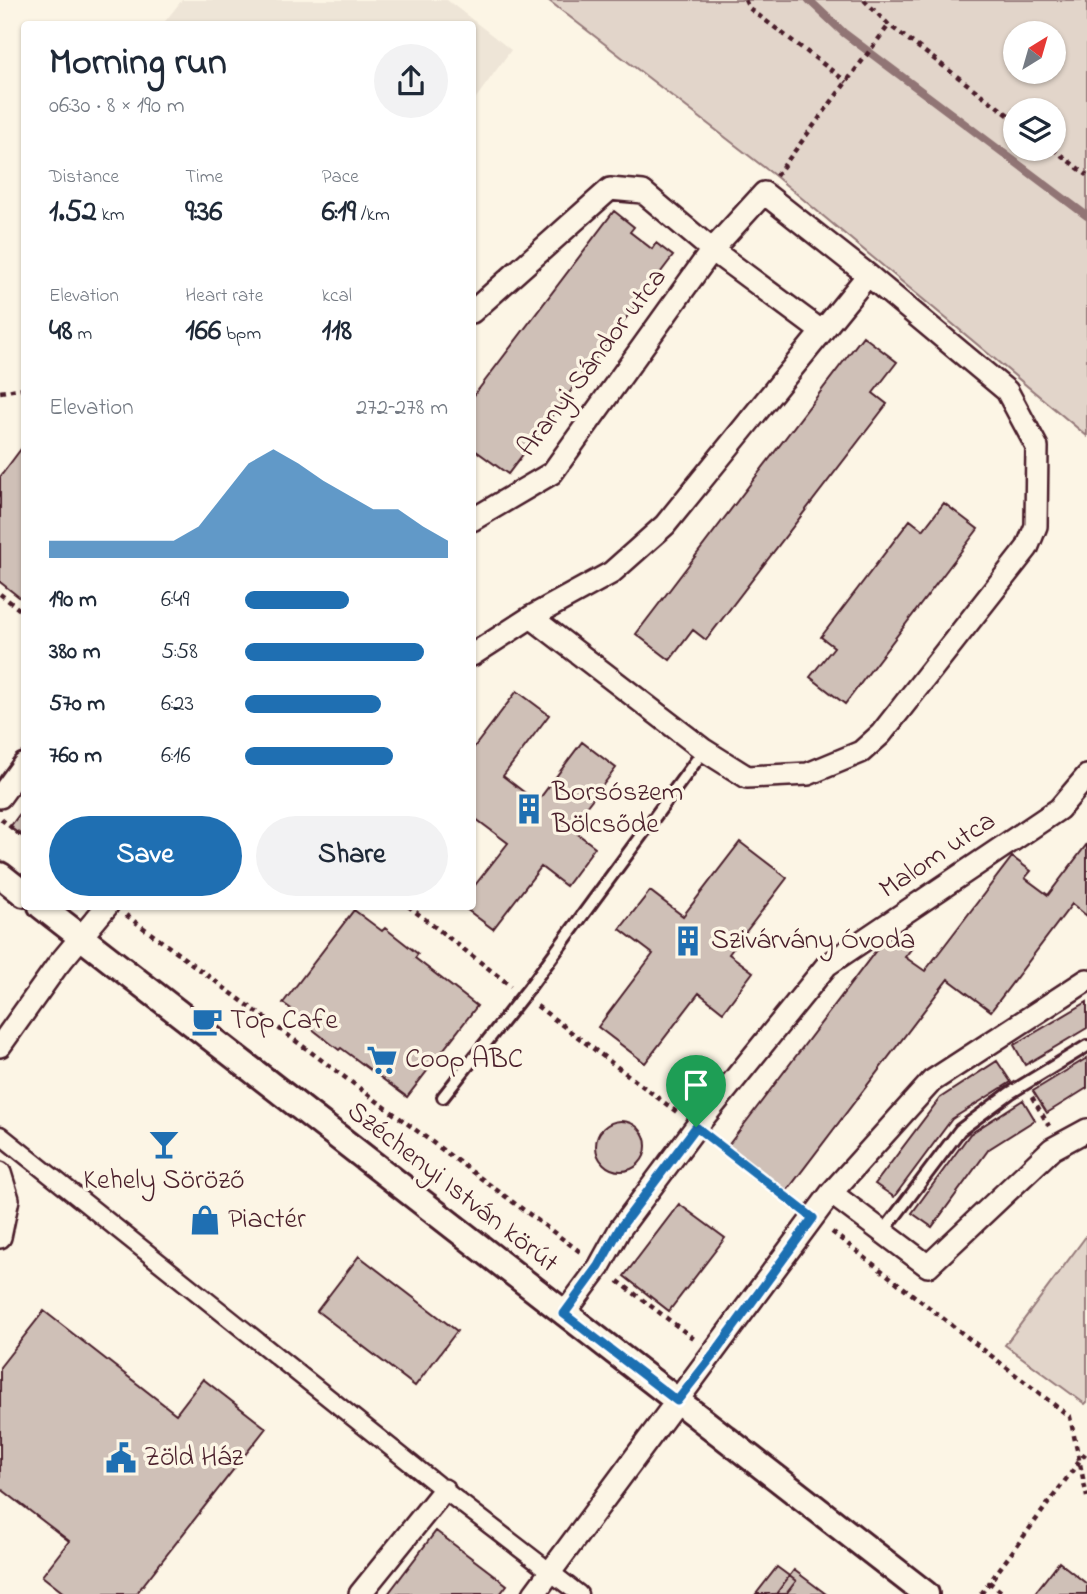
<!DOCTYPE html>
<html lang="en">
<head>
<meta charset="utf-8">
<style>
	:root { --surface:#fff; --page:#f2f2f3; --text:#1f2937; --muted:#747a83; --accent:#1f6fb2 }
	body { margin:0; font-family:"Indie Flower",sans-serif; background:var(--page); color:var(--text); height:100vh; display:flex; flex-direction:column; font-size:26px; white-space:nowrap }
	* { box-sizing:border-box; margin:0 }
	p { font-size:23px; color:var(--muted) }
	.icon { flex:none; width:38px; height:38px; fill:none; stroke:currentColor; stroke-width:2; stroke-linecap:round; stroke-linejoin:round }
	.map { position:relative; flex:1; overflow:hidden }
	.drawer { position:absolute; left:21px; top:21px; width:455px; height:889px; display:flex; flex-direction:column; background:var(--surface); border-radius:7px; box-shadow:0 2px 5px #0004 }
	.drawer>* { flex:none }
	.needle { width:46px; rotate:37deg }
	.fabs { position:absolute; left:1003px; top:21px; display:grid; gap:14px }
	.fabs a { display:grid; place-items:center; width:63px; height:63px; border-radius:50%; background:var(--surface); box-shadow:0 2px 5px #0004; font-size:35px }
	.pin { position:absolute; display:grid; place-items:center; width:60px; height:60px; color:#fff; margin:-72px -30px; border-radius:50% 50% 50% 0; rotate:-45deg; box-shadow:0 0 7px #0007 }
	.pin .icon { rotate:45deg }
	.round { display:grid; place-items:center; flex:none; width:74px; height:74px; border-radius:37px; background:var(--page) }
	.head { display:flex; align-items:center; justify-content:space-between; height:119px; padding:0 28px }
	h1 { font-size:38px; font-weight:800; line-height:52px }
	.stats { display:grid; grid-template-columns:repeat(3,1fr); gap:10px; height:119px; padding:7px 28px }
	.stats div { display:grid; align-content:center }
	.stats b { font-size:30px; font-weight:800 }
	.stats small { font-size:19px; font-weight:400 }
	.stats p { font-size:19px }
	.chart { height:196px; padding:14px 28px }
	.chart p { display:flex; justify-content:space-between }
	.chart svg { width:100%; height:126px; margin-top:7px; fill:var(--accent); opacity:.7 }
	.button { display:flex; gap:14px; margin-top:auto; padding:14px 28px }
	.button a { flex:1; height:80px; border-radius:42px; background:var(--accent); color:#fff; font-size:28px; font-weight:800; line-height:80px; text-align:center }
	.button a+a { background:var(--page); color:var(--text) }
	ul { padding:0 28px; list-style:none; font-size:23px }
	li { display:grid; grid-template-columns:112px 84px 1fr; align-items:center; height:52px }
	li i { height:18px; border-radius:9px; background:var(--accent) }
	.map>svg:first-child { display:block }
</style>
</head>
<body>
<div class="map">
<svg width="1087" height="1594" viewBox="0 0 1087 1594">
	<rect width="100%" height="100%" fill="#fcf5e5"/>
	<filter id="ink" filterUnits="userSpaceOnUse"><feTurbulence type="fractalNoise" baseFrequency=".0143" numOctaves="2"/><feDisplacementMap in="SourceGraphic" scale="14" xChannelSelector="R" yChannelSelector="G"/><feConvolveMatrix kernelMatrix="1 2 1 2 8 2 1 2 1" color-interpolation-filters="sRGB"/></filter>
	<g filter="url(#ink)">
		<path fill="#eee5d7" d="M 182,0 L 447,0 L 511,50 L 473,102 L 472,24 L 163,24 Z"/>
		<path fill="#e2d5ca" stroke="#967a7a" stroke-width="2" fill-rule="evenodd" d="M 548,0 L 1087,0 L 1087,436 L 774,175 ZM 1015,33 L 1054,33 L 1054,72 L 1015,72 ZM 1015,110 L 1054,110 L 1054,149 L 1015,149 Z
			M 1087,1235 L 1087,1402 L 1085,1404 L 1005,1345 Z"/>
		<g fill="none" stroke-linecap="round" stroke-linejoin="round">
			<path stroke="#917474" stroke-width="8" d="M 809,0 L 844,33 L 1087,216"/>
		</g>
		<path fill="#cfc0b7" stroke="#4a1f2b" stroke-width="2" d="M 614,211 L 634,227 L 630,232 L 652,249 L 656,243 L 673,256 L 508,474 L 472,448 L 472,398 Z
			M 863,336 L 897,362 L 873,393 L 887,404 L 706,640 L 693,630 L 670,660 L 636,634 Z
			M 24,445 L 24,601 L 0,582 L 0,477 Z
			M 944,503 L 978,529 L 845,704 L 810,677 L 834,647 L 821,637 L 910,520 L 923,530 Z
			M 517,691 L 549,715 L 503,776 L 537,802 L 582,742 L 616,768 L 570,828 L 595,847 L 566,886 L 541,867 L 493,929 L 462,906 L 472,906 L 472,889 L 508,843 L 472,816 L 472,750 Z
			M 24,808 L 24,838 L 10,827 Z
			M 740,842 L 787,878 L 729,954 L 753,972 L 723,1012 L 699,993 L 645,1063 L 598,1027 L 653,954 L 620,929 L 650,891 L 683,916 Z
			M 1087,844 L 1087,916 L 1072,904 L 991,1011 L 948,979 L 786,1192 L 727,1147 L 890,932 L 912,948 L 905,957 L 925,971 L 1012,857 L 1031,871 L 1025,878 L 1048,895 Z
			M 354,910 L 382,931 L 385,928 L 418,954 L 415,958 L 477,1006 L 407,1097 L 341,1048 L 339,1050 L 307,1025 L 309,1022 L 283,1003 Z
			M 1087,1002 L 1087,1028 L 1025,1065 L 1014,1045 Z
			M 1087,1058 L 1087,1088 L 1047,1113 L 1033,1091 Z
			M 997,1061 L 1011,1082 L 952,1119 L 894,1197 L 875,1184 L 940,1098 Z
			M 1023,1100 L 1035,1120 L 989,1149 L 932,1227 L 912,1213 L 970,1134 Z
			M596 1146a25 25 0 1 1 50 0a25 25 0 1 1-50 0Z
			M 679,1204 L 725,1238 L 669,1311 L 624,1276 Z
			M 359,1256 L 457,1331 L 415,1386 L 317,1311 Z
			M 44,1311 L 176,1414 L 203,1379 L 266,1428 L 136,1594 L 65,1594 L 42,1576 L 69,1541 L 0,1488 L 0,1367 Z
			M 436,1531 L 507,1585 L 500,1594 L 388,1594 Z
			M 1059,1562 L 1087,1584 L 1087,1594 L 1034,1594 Z
			M 777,1567 L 796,1581 L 786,1594 L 756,1594 Z
			M 794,1570 L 826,1594 L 776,1594 Z"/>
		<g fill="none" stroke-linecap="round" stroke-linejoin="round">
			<g stroke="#4a1f2b" stroke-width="16">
				<path id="service" d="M 443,1097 L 529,988 L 704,750
					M 883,1232 L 960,1130 L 1010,1093 L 1087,1046"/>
			</g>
			<g stroke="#4a1f2b" stroke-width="21">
				<path id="pedestrian" d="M 0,1135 L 444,1490 L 579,1594"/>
			</g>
			<g stroke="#4a1f2b" stroke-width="26">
				<path id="minor" d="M 472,312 L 610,189 L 643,192 L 712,250 L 821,331
					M 472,520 L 552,473 L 712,250 L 764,193 L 868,275 L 1007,391 L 1037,447 L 1036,526 L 1027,548 L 881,734 L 861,752 L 808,774 L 747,777 L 704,750 L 531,617
					M 472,655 L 531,617 L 611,573 L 665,525 L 868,275
					M 0,797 L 24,764
					M 0,1046 L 57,966 L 107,906
					M 0,1173 L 8,1199 L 0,1237
					M 831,1193 L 928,1266 L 1052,1149 L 1087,1130
					M 564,1314 L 599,1267 L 620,1229 L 696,1127 L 827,965 L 1059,809 L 1087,776
					M 360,1594 L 444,1490
					M 534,1594 L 831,1193 L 932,1081 L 1087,980"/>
			</g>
			<g stroke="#4a1f2b" stroke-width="30">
				<path id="tertiary" d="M 0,875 L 24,894
					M 41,906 L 926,1594"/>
			</g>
			<path stroke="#4a1f2b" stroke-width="4.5" stroke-dasharray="5 5" stroke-linecap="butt" d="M 745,0 L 749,8 L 847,82
				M 864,0 L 889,25 L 1015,120
				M 1053,149 L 1087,175
				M 776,176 L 889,25
				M 0,392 L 24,388
				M 0,594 L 24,613
				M 1,819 L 24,838
				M 408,906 L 511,986
				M 126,915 L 583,1254
				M 537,1006 L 678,1113
				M 1032,1097 L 1049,1126
				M 712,1140 L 797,1205
				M 832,1232 L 1070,1417 L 1087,1497
				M 618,1281 L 694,1339
				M 989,1582 L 1004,1594
				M 981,1594 L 1087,1451"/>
			<use href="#service" stroke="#fcf5e5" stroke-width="10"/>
			<use href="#pedestrian" stroke="#fcf5e5" stroke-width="16"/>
			<use href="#minor" stroke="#fcf5e5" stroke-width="21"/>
			<use href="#tertiary" stroke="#fcf5e5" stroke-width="24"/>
		</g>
	</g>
	<g fill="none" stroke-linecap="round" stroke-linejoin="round" filter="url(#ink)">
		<g stroke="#fff" stroke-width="14">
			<path id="route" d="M 696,1127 L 813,1218 L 714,1354 L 677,1401 L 564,1314 L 599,1266 L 620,1228 Z"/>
		</g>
		<use href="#route" stroke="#1f6fb2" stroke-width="9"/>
	</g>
	<defs>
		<g id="building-bare" transform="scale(2.415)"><path d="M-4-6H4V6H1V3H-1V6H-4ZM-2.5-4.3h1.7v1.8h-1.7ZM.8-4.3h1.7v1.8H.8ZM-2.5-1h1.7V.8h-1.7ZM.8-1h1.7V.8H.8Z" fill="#1f6fb2" stroke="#fcf5e5" stroke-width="2.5" paint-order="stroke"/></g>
		<g id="cafe-bare" transform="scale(2.415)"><path d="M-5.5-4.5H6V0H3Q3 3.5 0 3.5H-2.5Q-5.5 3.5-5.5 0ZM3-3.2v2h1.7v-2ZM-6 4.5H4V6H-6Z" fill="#1f6fb2" stroke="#fcf5e5" stroke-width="2.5" paint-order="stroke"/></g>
		<g id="supermarket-bare" transform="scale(2.415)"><path d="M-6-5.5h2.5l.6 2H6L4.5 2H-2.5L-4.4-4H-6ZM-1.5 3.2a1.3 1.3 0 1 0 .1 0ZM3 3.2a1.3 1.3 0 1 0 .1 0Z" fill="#1f6fb2" stroke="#fcf5e5" stroke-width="2.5" paint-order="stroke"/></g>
		<g id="bar-bare" transform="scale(2.415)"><path d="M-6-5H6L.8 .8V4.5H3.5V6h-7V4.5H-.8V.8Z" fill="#1f6fb2" stroke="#fcf5e5" stroke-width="2.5" paint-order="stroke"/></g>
		<g id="shop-bare" transform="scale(2.415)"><path d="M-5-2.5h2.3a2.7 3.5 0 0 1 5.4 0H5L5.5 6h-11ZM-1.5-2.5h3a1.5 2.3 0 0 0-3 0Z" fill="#1f6fb2" stroke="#fcf5e5" stroke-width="2.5" paint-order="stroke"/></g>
		<g id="civic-bare" transform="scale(2.415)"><path d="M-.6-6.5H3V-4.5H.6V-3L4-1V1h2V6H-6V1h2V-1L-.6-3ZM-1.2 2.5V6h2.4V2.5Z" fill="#1f6fb2" stroke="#fcf5e5" stroke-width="2.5" paint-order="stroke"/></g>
	</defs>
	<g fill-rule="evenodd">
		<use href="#building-bare" x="529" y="809"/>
		<use href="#building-bare" x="688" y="941"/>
		<use href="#cafe-bare" x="207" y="1021"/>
		<use href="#supermarket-bare" x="382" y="1060"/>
		<use href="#bar-bare" x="164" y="1144"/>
		<use href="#shop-bare" x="205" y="1220"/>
		<use href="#civic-bare" x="121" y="1458"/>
	</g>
	<g text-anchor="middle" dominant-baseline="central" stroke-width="7" stroke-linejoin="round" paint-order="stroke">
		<g font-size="28" fill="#4a1f2b" stroke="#fcf5e5">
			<text transform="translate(593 363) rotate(-53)">Aranyi Sándor utca</text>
			<text transform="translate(938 856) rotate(-34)">Malom utca</text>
			<text transform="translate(452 1188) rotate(38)">Széchenyi István körút</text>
		</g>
		<g font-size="28" fill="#4a1f2b" stroke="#fcf5e5" text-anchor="start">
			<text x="552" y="793">Borsószem<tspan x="552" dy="32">Bölcsőde</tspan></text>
			<text x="711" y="941">Szivárvány Óvoda</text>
			<text x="230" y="1021">Top Cafe</text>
			<text x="405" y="1060">Coop ABC</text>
			<text x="164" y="1181" text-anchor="middle">Kehely Söröző</text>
			<text x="228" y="1220">Piactér</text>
			<text x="144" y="1458">Zöld Ház</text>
		</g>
	</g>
</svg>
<div class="fabs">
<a><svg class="needle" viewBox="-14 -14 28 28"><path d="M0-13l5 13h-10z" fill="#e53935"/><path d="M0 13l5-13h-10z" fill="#747a83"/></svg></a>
<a><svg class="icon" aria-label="layers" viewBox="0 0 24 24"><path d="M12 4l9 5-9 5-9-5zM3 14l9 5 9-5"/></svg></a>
</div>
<div class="pin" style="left:696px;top:1127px;background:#1e9e55"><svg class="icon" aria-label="arrive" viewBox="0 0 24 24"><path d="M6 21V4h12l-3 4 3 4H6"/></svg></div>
<section class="drawer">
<div class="head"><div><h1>Morning run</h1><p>06:30 · 8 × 190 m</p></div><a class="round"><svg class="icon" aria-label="share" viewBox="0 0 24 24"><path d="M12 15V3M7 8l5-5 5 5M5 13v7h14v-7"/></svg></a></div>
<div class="stats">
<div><p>Distance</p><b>1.52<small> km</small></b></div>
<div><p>Time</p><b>9:36</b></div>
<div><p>Pace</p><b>6:19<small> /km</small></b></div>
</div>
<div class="stats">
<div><p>Elevation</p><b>48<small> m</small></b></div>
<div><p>Heart rate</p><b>166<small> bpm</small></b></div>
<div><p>kcal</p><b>118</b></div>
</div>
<div class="chart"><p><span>Elevation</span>272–278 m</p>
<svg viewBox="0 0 160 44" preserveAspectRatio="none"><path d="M0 44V38L10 38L20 38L30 38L40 38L50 38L60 33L70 22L80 11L90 6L100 11L110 17L120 22L130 27L140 27L150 33L160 38V44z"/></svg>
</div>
<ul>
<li><b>190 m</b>6:49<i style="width:51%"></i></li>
<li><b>380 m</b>5:58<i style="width:88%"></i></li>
<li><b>570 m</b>6:23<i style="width:67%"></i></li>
<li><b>760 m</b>6:16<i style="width:73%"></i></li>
</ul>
<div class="button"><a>Save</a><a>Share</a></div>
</section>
</div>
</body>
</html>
